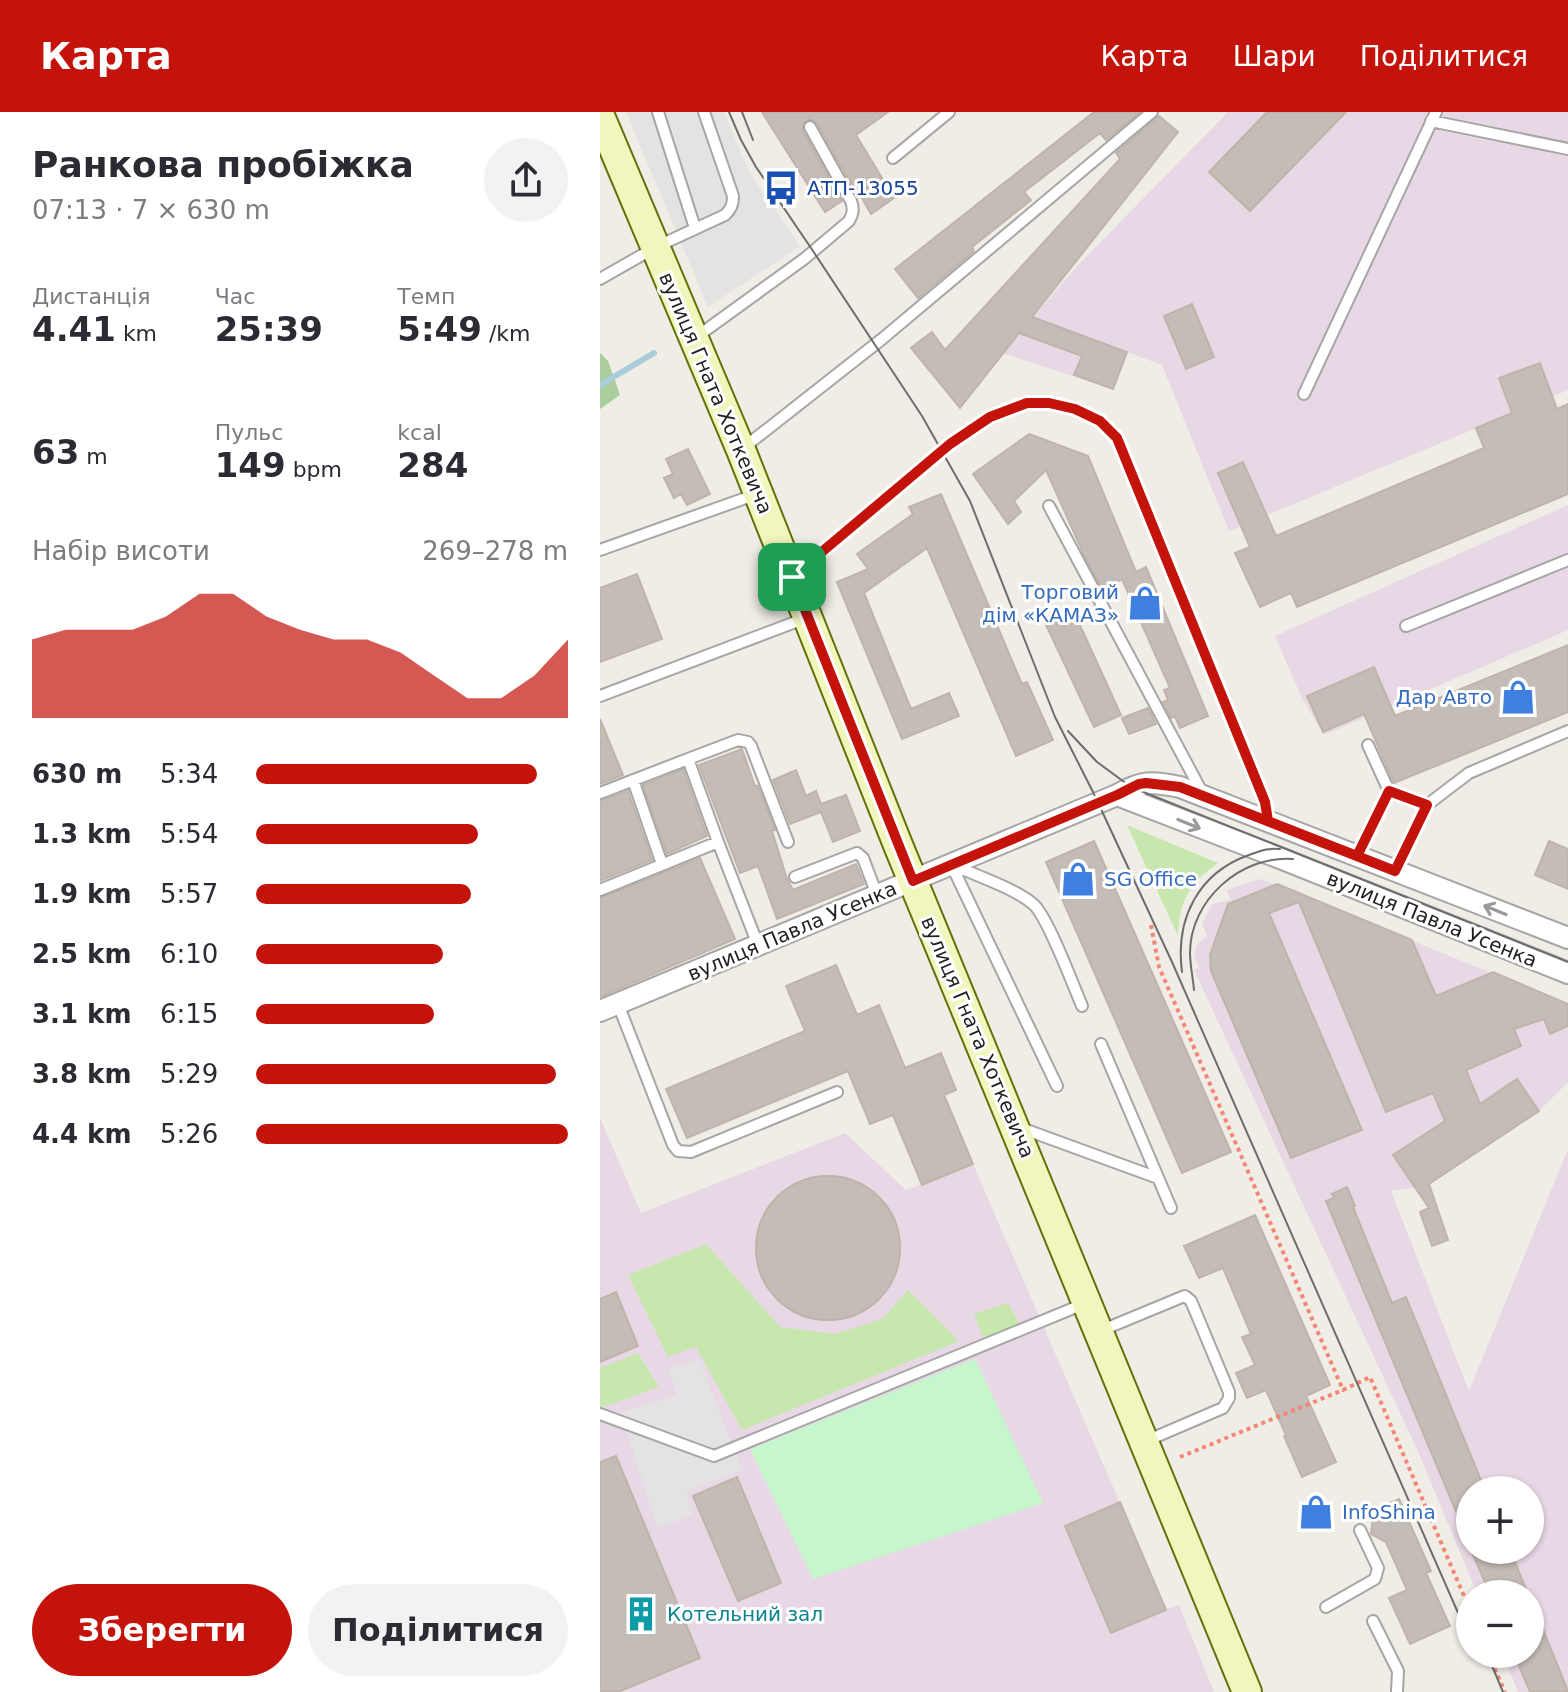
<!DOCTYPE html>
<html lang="uk">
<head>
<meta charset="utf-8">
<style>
	:root { --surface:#fff; --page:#f2f2f3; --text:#2b2b33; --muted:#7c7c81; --accent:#c4130b }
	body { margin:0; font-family:"DejaVu Sans",sans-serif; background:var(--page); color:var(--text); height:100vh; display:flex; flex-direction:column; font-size:30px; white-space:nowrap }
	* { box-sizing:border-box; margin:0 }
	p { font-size:26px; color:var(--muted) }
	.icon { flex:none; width:44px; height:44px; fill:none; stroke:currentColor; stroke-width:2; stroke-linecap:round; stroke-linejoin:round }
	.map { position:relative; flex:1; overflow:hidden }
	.sheet { display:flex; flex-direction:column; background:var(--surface); width:600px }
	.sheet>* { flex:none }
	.fabs { position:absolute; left:856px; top:1364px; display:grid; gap:16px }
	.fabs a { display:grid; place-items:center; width:88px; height:88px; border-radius:50%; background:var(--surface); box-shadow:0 2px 6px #0004; font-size:40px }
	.pin { position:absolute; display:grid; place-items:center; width:68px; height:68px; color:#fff; margin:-34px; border-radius:16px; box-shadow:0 4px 12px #0006 }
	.round { display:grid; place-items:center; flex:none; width:84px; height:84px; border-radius:42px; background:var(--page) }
	.overview { display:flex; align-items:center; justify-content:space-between; height:136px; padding:0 32px }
	h1 { font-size:36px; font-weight:600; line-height:60px }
	.stats { display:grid; grid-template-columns:repeat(3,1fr); gap:12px; height:136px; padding:8px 32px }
	.stats div { display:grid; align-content:center }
	.stats b { font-size:34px; font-weight:600 }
	.stats small { font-size:22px; font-weight:400 }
	.stats p { font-size:22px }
	.chart { height:224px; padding:16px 32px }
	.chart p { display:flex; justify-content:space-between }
	.chart svg { width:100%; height:144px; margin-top:8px; fill:var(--accent); opacity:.7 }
	.button { display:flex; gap:16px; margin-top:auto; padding:16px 32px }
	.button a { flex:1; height:92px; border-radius:48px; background:var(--accent); color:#fff; font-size:32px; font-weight:600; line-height:92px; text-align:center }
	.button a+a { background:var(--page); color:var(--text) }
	ul { padding:0 32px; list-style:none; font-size:26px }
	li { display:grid; grid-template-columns:128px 96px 1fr; align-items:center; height:60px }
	li i { height:20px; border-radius:10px; background:var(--accent) }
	header { display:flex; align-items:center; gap:48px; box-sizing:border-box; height:112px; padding:0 40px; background:var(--accent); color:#fff }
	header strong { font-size:38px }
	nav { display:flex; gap:44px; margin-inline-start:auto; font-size:28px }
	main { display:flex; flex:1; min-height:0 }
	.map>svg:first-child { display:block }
</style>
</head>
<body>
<header>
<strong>Карта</strong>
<nav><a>Карта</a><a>Шари</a><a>Поділитися</a></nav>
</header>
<main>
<section class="sheet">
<div class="overview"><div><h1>Ранкова пробіжка</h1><p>07:13 · 7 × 630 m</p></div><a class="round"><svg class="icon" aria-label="share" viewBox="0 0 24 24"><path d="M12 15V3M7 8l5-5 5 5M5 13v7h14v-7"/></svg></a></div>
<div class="stats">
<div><p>Дистанція</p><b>4.41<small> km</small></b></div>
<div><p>Час</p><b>25:39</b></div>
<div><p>Темп</p><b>5:49<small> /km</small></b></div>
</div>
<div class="stats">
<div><b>63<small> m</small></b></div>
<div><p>Пульс</p><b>149<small> bpm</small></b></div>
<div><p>kcal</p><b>284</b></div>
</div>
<div class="chart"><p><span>Набір висоти</span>269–278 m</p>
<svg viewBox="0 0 160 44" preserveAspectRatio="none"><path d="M0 44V20L10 17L20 17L30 17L40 13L50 6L60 6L70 13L80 17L90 20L100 20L110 24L120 31L130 38L140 38L150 31L160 20V44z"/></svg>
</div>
<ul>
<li><b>630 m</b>5:34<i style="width:90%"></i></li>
<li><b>1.3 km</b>5:54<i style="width:71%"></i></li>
<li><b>1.9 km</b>5:57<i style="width:69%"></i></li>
<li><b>2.5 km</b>6:10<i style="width:60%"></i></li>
<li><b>3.1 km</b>6:15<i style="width:57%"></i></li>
<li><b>3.8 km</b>5:29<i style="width:96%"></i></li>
<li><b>4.4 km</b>5:26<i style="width:100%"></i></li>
</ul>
<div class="button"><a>Зберегти</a><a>Поділитися</a></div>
</section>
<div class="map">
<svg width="968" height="1580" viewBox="0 0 968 1580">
	<rect width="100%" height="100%" fill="#efede6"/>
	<path fill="#e8d8e5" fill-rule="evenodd" d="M 628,0 L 968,0 L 968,278 L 629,419 L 562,253 L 527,240 L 513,277 L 402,241 L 478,153 Z
		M 968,393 L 968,518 L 724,623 L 701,584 L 675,524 Z
		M 660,767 L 968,892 L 968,970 L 939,999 L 827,1074 L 791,1079 L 869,1279 L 968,1037 L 968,1580 L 918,1580 L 902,1542 L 930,1542 L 930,1482 L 877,1482 L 820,1344 L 594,858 L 599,855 L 594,846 L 597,832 L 607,824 L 602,811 L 612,792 L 631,788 L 627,778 ZM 870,1378 L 930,1378 L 930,1438 L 870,1438 Z
		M 0,1006 L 41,1101 L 245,1021 L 306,1078 L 373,1052 L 566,1497 L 579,1493 L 614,1580 L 0,1580 Z"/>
	<path fill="#c8e7af" d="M 527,713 L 618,751 C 588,773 580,788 578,824 Z
		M 106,1132 L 180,1215 L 235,1222 L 282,1207 L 308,1178 L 359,1229 L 142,1318 L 96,1235 L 68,1245 L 28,1163 Z
		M 408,1191 L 420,1213 L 383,1226 L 374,1202 Z
		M 38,1241 L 59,1275 L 0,1296 L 0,1256 Z"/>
	<path fill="#a9cd9d" d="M 0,241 L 8,249 L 20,283 L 0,297 Z"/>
	<path fill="#c6f7cc" d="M 375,1247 L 443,1391 L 213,1467 L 150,1337 Z"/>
	<path fill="#e3e3e3" d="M 26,0 L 124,0 L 148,58 L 200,134 L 108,195 Z
		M 99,1247 L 142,1358 L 86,1380 L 92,1403 L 58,1416 L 20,1300 L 77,1284 L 69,1257 Z"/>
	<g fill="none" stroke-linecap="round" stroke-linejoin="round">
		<path stroke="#a9cddb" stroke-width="6" d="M 0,273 L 54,241"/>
	</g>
	<path fill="#c4bcb6" stroke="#c0b4a9" stroke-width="2" d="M 162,0 L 288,0 L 256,23 L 294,86 L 271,102 L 258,79 L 256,81 L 217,11 L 209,7 L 203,12 L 203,19 L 242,89 L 225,100 Z
		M 494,0 L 540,0 L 506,28 L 500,21 L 424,80 L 431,88 L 372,135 L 374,139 L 318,186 L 295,157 Z
		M 667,0 L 746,0 L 650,99 L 609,60 Z
		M 559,4 L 578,20 L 432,205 L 527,240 L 513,277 L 474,263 L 482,244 L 419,221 L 360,296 L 311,236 L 332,220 L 345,238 L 520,47 L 516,41 Z
		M 592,192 L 614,245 L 586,257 L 564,204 Z
		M 940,251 L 957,297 L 968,292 L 968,382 L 697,495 L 691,481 L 660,495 L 635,441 L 650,435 L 618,361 L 643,350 L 676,424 L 884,336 L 876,316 L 912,301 L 899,266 Z
		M 429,322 L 488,344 L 536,460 L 546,455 L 608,604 L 580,616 L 575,604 L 571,606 L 563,590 L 568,588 L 564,578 L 570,576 L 522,467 L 502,477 L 485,445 L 446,358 L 414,389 L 421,400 L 408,412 L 373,362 Z
		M 88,337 L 110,382 L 87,393 L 81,382 L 74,386 L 64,366 L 73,362 L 66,347 Z
		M 341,382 L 422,572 L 427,570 L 453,628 L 416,644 L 327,436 L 264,481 L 311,597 L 349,581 L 359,604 L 302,627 L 237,470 L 268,457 L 257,442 L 313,402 L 309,395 Z
		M 37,462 L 62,527 L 0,550 L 0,476 Z
		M 474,500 L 521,603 L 494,615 L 446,513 Z
		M 968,533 L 968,600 L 794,671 L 764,602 L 723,620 L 707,584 L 774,555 L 795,604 Z
		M 548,596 L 556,612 L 529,622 L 522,606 Z
		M 0,607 L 23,663 L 0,672 Z
		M 142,637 L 155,674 L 158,674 L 175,718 L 172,719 L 187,767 L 193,778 L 256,752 L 264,772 L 177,807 L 158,754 L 140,761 L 99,653 Z
		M 83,657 L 107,724 L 67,742 L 43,673 Z
		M 196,658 L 206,684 L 216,679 L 221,692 L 246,683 L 260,719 L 233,730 L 221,700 L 190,712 L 173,668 Z
		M 28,679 L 52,748 L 0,769 L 0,689 Z
		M 494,729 L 631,1040 L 582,1061 L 446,750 Z
		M 949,729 L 968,737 L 968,777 L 935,763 Z
		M 100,746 L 135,827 L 0,885 L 0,786 Z
		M 677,772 L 812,828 L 836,884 L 893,860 L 968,892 L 968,914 L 950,922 L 944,907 L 914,917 L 921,934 L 866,958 L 880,992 L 917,967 L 939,999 L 829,1072 L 848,1128 L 832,1134 L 820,1100 L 829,1096 L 793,1043 L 845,1009 L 833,981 L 786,1000 L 699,790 L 669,801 L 762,1018 L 691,1046 L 611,859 L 610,843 L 628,792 Z
		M 236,853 L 257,903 L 279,893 L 305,956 L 341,941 L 356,978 L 344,983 L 373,1052 L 322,1073 L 293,1003 L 270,1012 L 248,959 L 87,1026 L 66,977 L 205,919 L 186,874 Z
		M156 1136a72 72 0 1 1 144 0a72 72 0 1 1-144 0Z
		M 747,1075 L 755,1094 L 753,1095 L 792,1191 L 806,1185 L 885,1378 L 870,1378 L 870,1433 L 726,1089 L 734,1086 L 732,1082 Z
		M 655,1103 L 730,1273 L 706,1284 L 736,1350 L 702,1365 L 684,1324 L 686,1323 L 666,1278 L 647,1286 L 636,1261 L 655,1253 L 642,1225 L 651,1222 L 623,1156 L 599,1166 L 584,1134 Z
		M 16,1180 L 38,1234 L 0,1250 L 0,1187 Z
		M 16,1344 L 100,1546 L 18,1580 L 0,1580 L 0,1350 Z
		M 137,1365 L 181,1471 L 138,1489 L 93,1384 Z
		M 719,1385 L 730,1409 L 713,1416 L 703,1392 Z
		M 799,1387 L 831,1459 L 826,1461 L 850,1514 L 810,1532 L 789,1486 L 807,1478 L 786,1430 L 771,1422 L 774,1398 Z
		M 520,1390 L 566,1498 L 511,1521 L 465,1414 Z
		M 871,1438 L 910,1438 L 928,1482 L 890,1482 Z
		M 931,1488 L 968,1579 L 968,1580 L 930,1580 L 914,1542 L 930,1542 Z"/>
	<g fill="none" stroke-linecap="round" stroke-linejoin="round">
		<g stroke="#a6a6a6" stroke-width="14">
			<path id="lane" d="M 58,0 L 95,116
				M 831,9 L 968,37
				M 293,46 L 349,0
				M 0,167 L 56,135 L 125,103 C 131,97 133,93 133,84 L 104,0
				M 95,226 L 204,147 L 249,109 C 253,102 254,97 251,89 L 210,15
				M 704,282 L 836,0
				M 142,337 L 282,227 L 552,0
				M 449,394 L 603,682
				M 0,438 L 157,382
				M 194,464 L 350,332 L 390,305 L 427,291 L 449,291 L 475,297 L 500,309 L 517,326 L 665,690 L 668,709
				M 806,514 L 968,448
				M 0,584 L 206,506
				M 768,633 L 789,679
				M 33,668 L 62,752
				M 0,681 L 88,647
				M 118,730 L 88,647 L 138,628 L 148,630 L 151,634 L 188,730
				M 757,744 L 789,679 L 827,693
				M 351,752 L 457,974
				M 353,753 C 377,764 414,776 433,792 C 447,803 473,873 482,894
				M 795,759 L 827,693 L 869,661 L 968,619
				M 195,765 L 257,741 L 263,746 L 277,783
				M 0,778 L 118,730 L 158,833
				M 18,892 L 73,1033 L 78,1039 L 91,1040 L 237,980
				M 501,932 L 571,1096
				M 421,1016 L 558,1066
				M 500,1219 L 582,1185 L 585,1184 L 591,1189 L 629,1280 L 629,1286 L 623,1296 L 546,1329
				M 0,1302 L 114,1344 L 486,1191
				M 726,1495 L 775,1467 L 778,1456 L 760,1418
				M 773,1509 L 798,1559 L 797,1580"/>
		</g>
		<g stroke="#a6a6a6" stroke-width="24">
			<path id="street" d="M 517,683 L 680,746 L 968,861
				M 0,899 L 517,683 C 542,669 551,669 580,675 L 968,826"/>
		</g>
		<g stroke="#62720b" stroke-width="32">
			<path id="secondary" d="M 0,4 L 141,338 L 298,733 L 647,1580"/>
		</g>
		<path stroke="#f38774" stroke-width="4" stroke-dasharray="4 4" stroke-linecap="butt" d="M 551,813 L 559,855 L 743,1278 L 770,1265 L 870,1498
			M 580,1345 L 743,1278
			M 888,1542 L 905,1580"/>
		<use href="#lane" stroke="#fff" stroke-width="10"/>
		<use href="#street" stroke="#fff" stroke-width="20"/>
		<use href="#secondary" stroke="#f1f6bd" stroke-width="28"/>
		<path stroke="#6d6d6d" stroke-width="2" d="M 129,0 L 141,28 L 156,55 L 213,139 L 322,304 L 370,389 L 455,605 L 494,682 L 572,850 L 870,1528
			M 142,0 L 153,28
			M 468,619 L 497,650 L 531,675 L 968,850
			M 582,860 C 575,807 598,761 649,743 C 661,739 666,736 680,737
			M 594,878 C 593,866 590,853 590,841 C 590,788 641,743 693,747
			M 887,1542 L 903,1580"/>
	</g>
	<defs><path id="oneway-shaft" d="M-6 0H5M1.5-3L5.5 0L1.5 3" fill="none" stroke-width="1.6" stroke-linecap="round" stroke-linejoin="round" transform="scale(2)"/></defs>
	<g stroke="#9a9a9a">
		<use href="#oneway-shaft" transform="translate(589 712) rotate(22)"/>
		<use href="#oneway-shaft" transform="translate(895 798) rotate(-158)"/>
	</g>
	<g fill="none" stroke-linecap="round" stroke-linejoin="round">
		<g stroke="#fff" stroke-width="16">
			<path id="route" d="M 192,465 L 313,769 L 517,683 L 539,672 L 546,671 L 580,675 L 757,744 L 789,679 L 827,693 L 795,759 L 668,709 L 665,690 L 517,326 L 500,309 L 475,297 L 449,291 L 427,291 L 390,305 L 350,332 L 192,465"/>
		</g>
		<use href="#route" stroke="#c4130b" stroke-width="10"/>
	</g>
	<defs>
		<g id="bus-bare" transform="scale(2.76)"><path d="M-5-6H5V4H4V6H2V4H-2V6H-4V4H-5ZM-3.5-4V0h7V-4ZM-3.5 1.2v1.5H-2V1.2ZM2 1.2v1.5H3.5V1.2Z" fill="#1a4fb4" stroke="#fff" stroke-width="2.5" paint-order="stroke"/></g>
		<g id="shop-bare" transform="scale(2.76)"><path d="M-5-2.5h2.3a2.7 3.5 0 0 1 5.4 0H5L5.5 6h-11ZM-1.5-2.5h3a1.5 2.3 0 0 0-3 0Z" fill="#3f7fe0" stroke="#fff" stroke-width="2.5" paint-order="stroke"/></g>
		<g id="building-bare" transform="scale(2.76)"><path d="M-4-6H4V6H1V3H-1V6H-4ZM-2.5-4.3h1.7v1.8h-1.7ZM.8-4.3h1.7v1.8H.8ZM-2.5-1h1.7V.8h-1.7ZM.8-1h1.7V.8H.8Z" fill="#0f9aa8" stroke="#fff" stroke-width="2.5" paint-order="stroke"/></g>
	</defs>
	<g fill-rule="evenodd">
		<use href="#bus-bare" x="181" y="76"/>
		<use href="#shop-bare" x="545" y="491"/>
		<use href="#shop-bare" x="918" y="585"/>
		<use href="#shop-bare" x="478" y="767"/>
		<use href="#shop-bare" x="716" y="1400"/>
		<use href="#building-bare" x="41" y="1502"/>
	</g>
	<g text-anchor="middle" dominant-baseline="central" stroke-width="6" stroke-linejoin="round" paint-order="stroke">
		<g font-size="20" fill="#164399" stroke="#fff" text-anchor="start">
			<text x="207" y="76">АТП-13055</text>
		</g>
		<g font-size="20" fill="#1f1f1f" stroke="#fff">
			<text transform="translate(116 281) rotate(67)">вулиця Гната Хоткевича</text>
			<text transform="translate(832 807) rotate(22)">вулиця Павла Усенка</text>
			<text transform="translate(192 819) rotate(-23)">вулиця Павла Усенка</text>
			<text transform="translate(378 925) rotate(67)">вулиця Гната Хоткевича</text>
		</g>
		<g font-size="20" fill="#366cbe" stroke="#fff" text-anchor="end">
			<text x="519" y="480">Торговий<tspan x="519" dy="23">дім «КАМАЗ»</tspan></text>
			<text x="892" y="585">Дар Авто</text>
			<text x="504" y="767" text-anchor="start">SG Office</text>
			<text x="742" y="1400" text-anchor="start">InfoShina</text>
		</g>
		<g font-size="20" fill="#0d838f" stroke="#fff" text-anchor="start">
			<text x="67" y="1502">Котельний зал</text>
		</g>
	</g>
</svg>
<div class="fabs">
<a>+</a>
<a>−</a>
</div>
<div class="pin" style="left:192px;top:465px;background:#1e9e55"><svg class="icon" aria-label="arrive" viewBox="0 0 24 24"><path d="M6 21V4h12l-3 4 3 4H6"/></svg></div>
</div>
</main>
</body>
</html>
